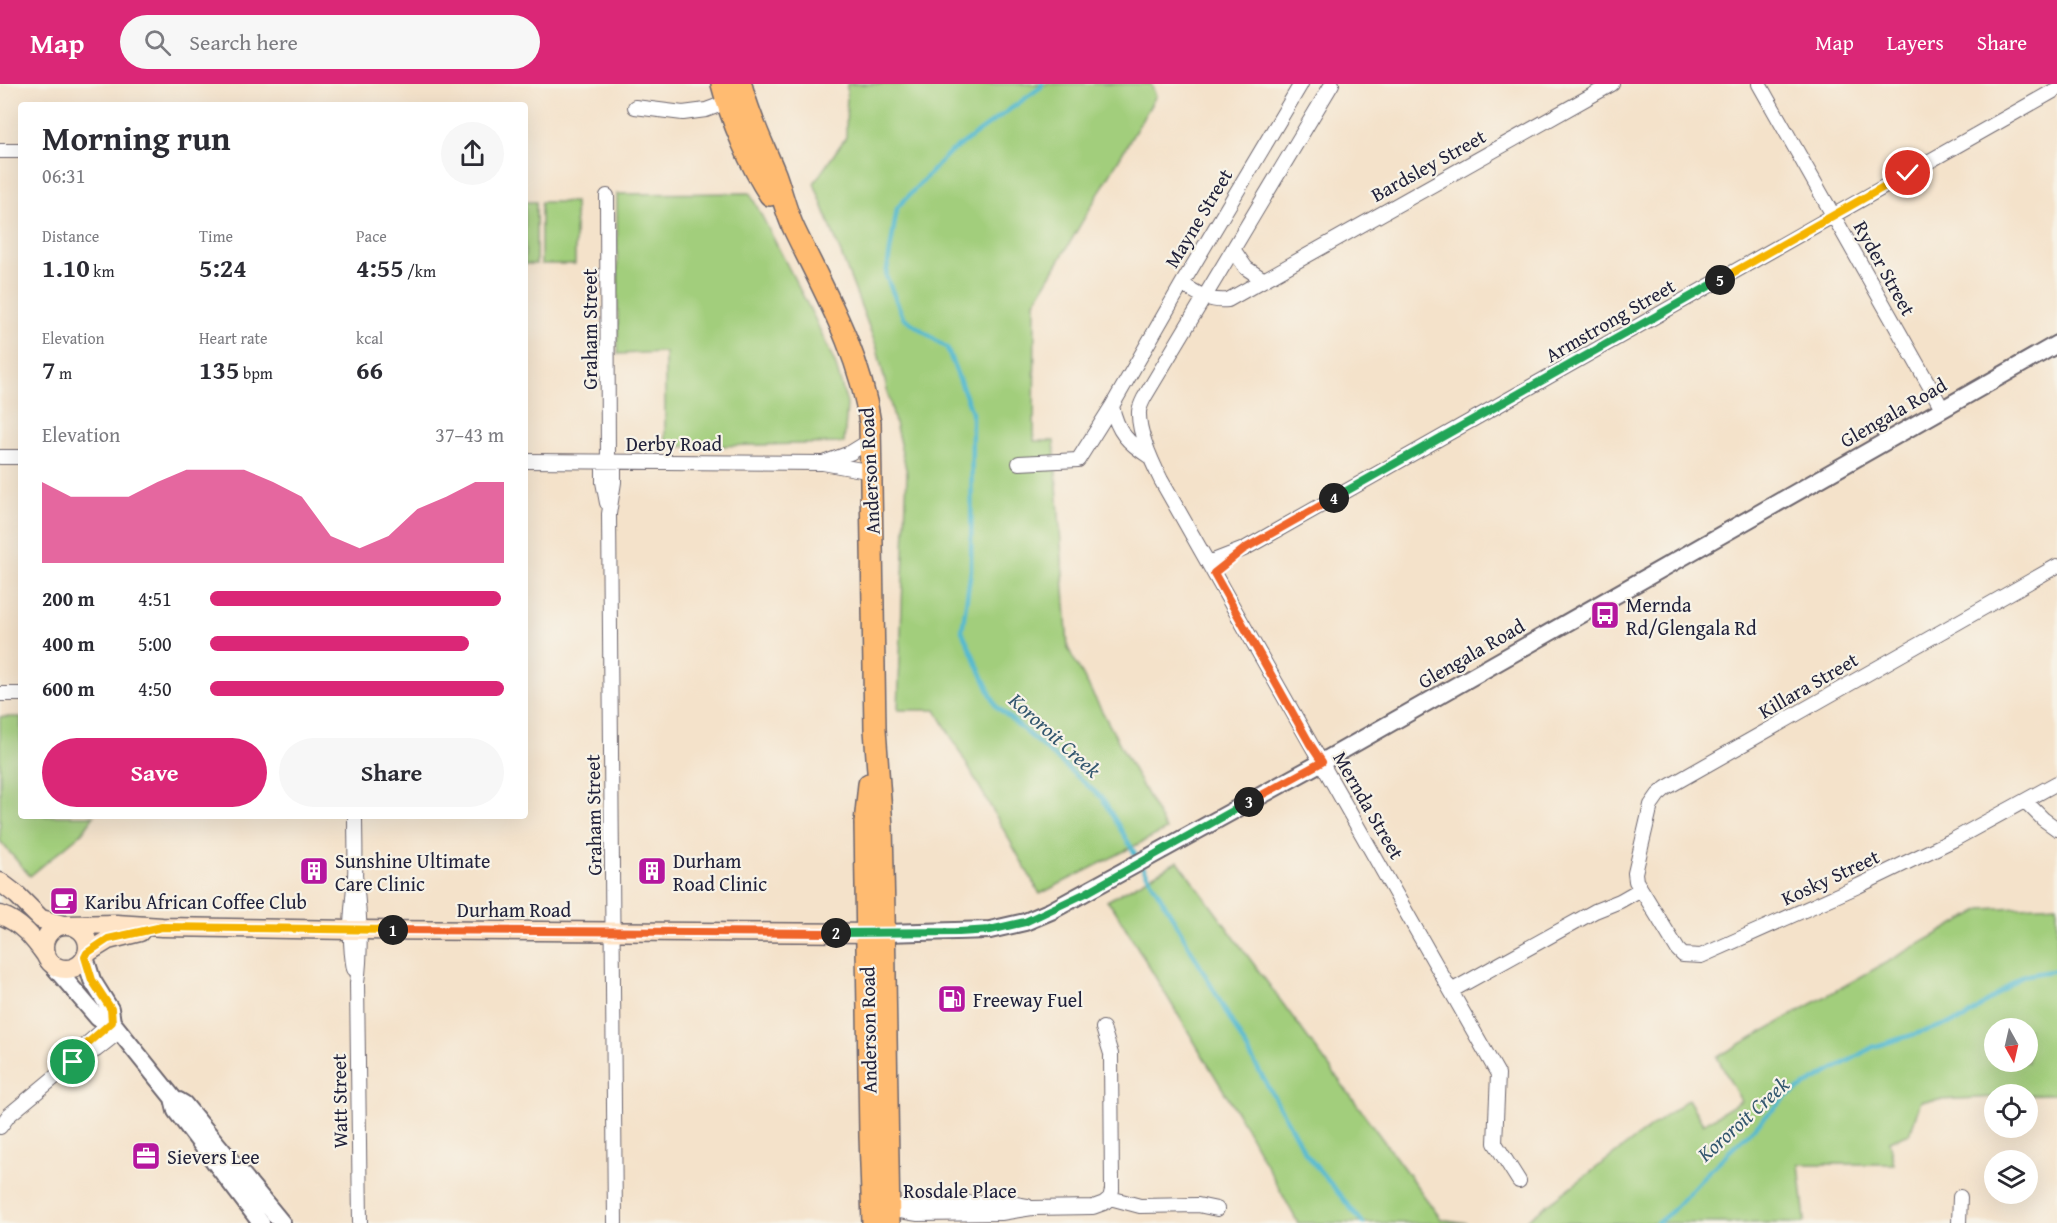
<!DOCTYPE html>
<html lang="en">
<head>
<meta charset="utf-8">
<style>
	:root { --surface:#fff; --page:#f7f7f7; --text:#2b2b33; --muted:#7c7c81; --accent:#db2777 }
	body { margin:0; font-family:"Gentium Book Plus",serif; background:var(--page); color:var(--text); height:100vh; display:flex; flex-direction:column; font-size:22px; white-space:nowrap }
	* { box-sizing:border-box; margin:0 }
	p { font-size:20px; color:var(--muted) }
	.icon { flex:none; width:33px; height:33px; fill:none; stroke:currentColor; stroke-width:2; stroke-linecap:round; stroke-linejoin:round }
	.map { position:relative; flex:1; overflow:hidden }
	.sheet { position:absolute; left:18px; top:18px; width:510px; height:717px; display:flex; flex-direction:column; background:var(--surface); border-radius:6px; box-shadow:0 6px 24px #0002 }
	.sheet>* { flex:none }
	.needle { width:39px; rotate:172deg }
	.controls { position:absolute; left:1984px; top:934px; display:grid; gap:12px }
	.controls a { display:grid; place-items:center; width:54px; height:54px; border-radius:50%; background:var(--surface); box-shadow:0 6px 24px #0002; font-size:30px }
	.pin { position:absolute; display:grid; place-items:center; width:51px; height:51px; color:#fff; margin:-26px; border:3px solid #fff; border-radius:50%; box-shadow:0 2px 6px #0007 }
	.km { position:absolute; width:30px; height:30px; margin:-15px; border-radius:50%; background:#222; color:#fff; font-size:16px; line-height:30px; text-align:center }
	.round { display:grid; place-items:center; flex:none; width:63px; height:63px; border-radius:32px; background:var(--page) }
	.head { display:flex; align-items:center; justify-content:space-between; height:102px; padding:0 24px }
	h1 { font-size:33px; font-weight:800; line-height:45px }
	.figures { display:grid; grid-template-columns:repeat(3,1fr); gap:9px; height:102px; padding:6px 24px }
	.figures div { display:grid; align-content:center }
	.figures b { font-size:26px; font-weight:800 }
	.figures small { font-size:16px; font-weight:400 }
	.figures p { font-size:16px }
	.chart { height:168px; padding:12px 24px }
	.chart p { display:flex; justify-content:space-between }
	.chart svg { width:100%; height:108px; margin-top:6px; fill:var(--accent); opacity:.7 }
	.button { display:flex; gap:12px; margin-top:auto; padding:12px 24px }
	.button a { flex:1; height:69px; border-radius:36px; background:var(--accent); color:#fff; font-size:24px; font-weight:800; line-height:69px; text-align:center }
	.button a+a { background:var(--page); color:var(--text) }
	ul { padding:0 24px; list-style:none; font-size:20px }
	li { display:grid; grid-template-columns:96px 72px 1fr; align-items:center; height:45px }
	li i { height:15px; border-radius:8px; background:var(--accent) }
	header { display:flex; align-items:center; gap:36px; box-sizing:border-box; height:84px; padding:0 30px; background:var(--accent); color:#fff }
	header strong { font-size:28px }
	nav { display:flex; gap:33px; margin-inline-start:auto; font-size:21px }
	.search { width:420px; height:54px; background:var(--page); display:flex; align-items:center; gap:15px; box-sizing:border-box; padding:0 21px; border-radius:33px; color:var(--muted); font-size:22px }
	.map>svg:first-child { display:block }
</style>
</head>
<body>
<header>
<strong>Map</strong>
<div class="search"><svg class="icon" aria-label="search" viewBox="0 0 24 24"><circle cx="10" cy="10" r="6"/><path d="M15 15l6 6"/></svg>Search here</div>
<nav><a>Map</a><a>Layers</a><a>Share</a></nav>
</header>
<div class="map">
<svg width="2057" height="1139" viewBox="0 0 2057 1139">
	<rect width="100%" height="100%" fill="#f7f3e8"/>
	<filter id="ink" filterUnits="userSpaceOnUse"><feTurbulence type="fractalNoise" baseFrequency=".0167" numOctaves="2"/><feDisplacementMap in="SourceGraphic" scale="12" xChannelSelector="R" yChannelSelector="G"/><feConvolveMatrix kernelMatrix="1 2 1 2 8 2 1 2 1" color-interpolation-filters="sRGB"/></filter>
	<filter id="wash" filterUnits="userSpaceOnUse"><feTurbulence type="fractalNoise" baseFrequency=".008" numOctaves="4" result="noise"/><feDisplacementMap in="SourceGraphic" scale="24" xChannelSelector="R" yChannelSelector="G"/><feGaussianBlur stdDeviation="1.35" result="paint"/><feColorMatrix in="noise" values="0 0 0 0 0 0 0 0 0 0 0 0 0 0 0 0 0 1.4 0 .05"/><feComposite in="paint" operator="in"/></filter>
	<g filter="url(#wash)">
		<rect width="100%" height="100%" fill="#f4e2ca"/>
		<path fill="#a2ce7b" stroke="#62785b" stroke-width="1.5" fill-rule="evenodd" d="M 847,0 L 1151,0 L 1156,12 L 1035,218 L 1034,357 L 1054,357 L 1068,564 L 1166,746 L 1040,810 L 936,626 L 898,626 L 907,389 L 877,264 L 814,99 L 846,53 Z
			M 750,109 L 814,233 L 835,279 L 847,320 L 844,359 L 665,363 L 665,268 L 618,270 L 617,110 Z
			M 525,118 L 536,118 L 536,180 L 525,180 Z
			M 541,118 L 575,118 L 575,180 L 541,180 Z
			M 0,633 L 21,633 L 21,732 L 94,732 L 82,749 L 30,792 L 0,757 Z
			M 1178,777 L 1441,1135 L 1467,1139 L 1298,1139 L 1245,1042 L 1115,826 L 1107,817 Z
			M 2057,821 L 2057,1010 L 1995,1011 L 1995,1013 L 1921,1017 L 1910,1049 L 1889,1057 L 1894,1080 L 1799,1080 L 1805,1137 L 1802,1139 L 1523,1139 L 1688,1015 L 1703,1040 L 1741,1017 L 1717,973 L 1982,825 ZM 1995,945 L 2028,945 L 2028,978 L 1995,978 Z"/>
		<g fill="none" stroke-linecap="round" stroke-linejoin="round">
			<path stroke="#52b9d0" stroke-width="4.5" d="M 1042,0 L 1041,3 L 948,70 L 897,124 L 886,192 L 903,233 L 947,264 L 972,328 L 971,486 L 962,547 L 996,622 L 1102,714 L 1172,832 L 1306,1070 L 1363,1139
				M 1657,1139 L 1671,1128 L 1706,1090 L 1787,1012 L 1873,963 L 1964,935 L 2022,892 L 2057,886"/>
		</g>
	</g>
	<g filter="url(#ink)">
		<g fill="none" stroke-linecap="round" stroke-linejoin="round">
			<g stroke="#6c656d" stroke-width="16">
				<path id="minor" d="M 1332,0 L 1144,314 C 1142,318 1139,324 1139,328 C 1138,349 1152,378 1161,396 L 1498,990 L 1495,1059 L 1519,1097
					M 1759,0 L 1942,324
					M 635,23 L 683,29 L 706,26 L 733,16
					M 0,67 L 21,67
					M 607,112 L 608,378
					M 1233,165 L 1246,184 L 1264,196
					M 1182,200 C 1198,210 1209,218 1228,216 L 1612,0
					M 0,373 L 21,373
					M 1150,373 C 1128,359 1117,348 1112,322 L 1182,200 L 1301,0
					M 525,377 L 823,379 L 872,388
					M 603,378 L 603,398 L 607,419
					M 614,378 L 614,398 L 609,430 L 615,1139
					M 823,379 L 850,369 L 871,356
					M 1019,379 L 1078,376 L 1112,322
					M 1208,479 L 1244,465 L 2057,5
					M 2057,482 L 1666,704 L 1658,711 L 1651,721 L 1635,789 L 1636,797 L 1678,866 L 1683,871 L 1701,872 L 1858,802 L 1953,756 L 2057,699
					M 0,610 L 21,610
					M 2025,717 L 2043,735 L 2057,745
					M 355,791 C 360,828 362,862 357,899 L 360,1139
					M 354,885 C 348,854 352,824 355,793 C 356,773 355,752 355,732
					M 1451,907 L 1595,827 L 1620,817 L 1641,805
					M 78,976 L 96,966 L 120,947
					M 0,1043 L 9,1031 L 73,978 L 89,958 L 112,938
					M 1110,1114 L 1140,1122 L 1198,1121 L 1217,1125
					M 897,1123 L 918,1120 L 1004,1118 L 1027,1122
					M 888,1125 L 918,1130 L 1001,1129 L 1032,1124 L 1093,1123 L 1104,1119 L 1110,1114 L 1112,1106 L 1111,970 L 1103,944
					M 1959,1139 L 1960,1113"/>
			</g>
			<g stroke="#6c656d" stroke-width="20">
				<path id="tertiary" d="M 885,849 L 990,846 L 1025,838 L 1051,827 L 1322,678 L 2057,260
					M 85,873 L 92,896 L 110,925 L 112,938 L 173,1014 L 176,1027 L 261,1139
					M 49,877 L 98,934 L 112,938
					M 179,1017 L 184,1020 L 282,1139"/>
			</g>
			<g stroke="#6c656d" stroke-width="21">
				<path id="secondary" d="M 0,798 L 17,811 L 41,835 L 63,841
					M 0,831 C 21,838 34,855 47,873
					M 67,841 L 116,840 L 162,843 L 351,846 L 881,849
					M44 863a22 22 0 1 1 44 0a22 22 0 1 1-44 0Z
					M 87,869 L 108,856 L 140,848"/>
			</g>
			<g stroke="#6c656d" stroke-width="24">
				<path id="primary" d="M 722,0 C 731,35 750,81 770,111
					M 741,0 C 748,31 763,60 775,90 C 782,109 786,129 795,147 C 825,209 860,269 870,339 L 875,645 L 882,743 L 884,829 L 889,1139
					M 869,700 L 865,739 L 870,1052 L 873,1139"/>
			</g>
			<use href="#minor" stroke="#fff" stroke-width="14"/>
			<use href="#tertiary" stroke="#fff" stroke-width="16"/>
			<use href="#secondary" stroke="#ffe4c6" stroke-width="18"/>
			<use href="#primary" stroke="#ffbb71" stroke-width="21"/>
		</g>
	</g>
	<g fill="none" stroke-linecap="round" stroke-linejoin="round" filter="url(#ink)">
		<g stroke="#fff" stroke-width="12">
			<path id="split-1" d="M 73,978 L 89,958 L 112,938 L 111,925 L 92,896 L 85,873 L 87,869 L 108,855 L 162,843 L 393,846"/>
		</g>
		<g stroke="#fff" stroke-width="12">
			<path id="split-2" d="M 393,846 L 836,849"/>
		</g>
		<g stroke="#fff" stroke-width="12">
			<path id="split-3" d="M 836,849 L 959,848 L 990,846 L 1025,838 L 1086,809 L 1249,718"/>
		</g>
		<g stroke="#fff" stroke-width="12">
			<path id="split-4" d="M 1249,718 L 1322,678 L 1310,660 L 1214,489 L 1244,465 L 1334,414"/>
		</g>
		<g stroke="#fff" stroke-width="12">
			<path id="split-5" d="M 1334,414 L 1720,196"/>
		</g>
		<g stroke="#fff" stroke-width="12">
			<path id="split-6" d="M 1720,196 L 1908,89"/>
		</g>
		<use href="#split-1" stroke="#f5b400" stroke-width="8"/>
		<use href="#split-2" stroke="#f0652b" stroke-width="8"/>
		<use href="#split-3" stroke="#22a559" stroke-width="8"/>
		<use href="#split-4" stroke="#f0652b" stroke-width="8"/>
		<use href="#split-5" stroke="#22a559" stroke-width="8"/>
		<use href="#split-6" stroke="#f5b400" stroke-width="8"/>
	</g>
	<defs>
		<g id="bus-square" transform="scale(1.5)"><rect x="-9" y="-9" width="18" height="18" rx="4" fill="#b5179e" stroke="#f7f3e8"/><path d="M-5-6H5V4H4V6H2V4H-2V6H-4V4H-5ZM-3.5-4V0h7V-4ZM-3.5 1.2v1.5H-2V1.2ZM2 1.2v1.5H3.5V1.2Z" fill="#fff"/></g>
		<g id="building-square" transform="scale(1.5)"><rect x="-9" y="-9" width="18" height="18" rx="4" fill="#b5179e" stroke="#f7f3e8"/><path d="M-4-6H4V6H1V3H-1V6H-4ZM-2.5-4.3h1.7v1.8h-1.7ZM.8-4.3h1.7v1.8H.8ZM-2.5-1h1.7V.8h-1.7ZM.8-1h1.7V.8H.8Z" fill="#fff"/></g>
		<g id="cafe-square" transform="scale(1.5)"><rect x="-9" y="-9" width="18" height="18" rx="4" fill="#b5179e" stroke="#f7f3e8"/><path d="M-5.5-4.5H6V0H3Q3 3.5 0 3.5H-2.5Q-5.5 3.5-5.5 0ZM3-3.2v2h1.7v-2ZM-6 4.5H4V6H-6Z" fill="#fff"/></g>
		<g id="fuel-square" transform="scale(1.5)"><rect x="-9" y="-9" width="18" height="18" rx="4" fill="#b5179e" stroke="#f7f3e8"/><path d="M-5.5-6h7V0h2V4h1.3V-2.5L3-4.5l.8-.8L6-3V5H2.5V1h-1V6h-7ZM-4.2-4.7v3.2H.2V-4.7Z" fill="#fff"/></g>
		<g id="office-square" transform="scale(1.5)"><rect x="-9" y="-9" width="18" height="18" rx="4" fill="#b5179e" stroke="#f7f3e8"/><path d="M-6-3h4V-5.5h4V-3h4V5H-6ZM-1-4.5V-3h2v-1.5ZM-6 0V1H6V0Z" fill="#fff"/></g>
	</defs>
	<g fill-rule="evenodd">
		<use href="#bus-square" x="1605" y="531"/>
		<use href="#building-square" x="314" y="787"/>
		<use href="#building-square" x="652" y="787"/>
		<use href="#cafe-square" x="64" y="817"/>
		<use href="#fuel-square" x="952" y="915"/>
		<use href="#office-square" x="146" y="1072"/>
	</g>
	<g text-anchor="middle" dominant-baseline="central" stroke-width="4.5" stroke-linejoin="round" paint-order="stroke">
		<g font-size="20" fill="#22223b" stroke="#f7f3e8">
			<text transform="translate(1428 81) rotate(-29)">Bardsley Street</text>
			<text transform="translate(1198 134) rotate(-59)">Mayne Street</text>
			<text transform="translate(1885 184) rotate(61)">Ryder Street</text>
			<text transform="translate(1610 236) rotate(-30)">Armstrong Street</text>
			<text transform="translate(589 245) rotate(-90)">Graham Street</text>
			<text transform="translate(1893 328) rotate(-30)">Glengala Road</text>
			<text x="674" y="359">Derby Road</text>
			<text transform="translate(869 387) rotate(-93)">Anderson Road</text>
			<text transform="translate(1471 569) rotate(-30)">Glengala Road</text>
			<text transform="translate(1808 601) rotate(-30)">Killara Street</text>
			<text transform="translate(1369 721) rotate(60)">Mernda Street</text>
			<text transform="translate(593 731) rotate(-91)">Graham Street</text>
			<text transform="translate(1830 793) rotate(-25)">Kosky Street</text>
			<text x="514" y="825">Durham Road</text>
			<text transform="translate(868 946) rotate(-91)">Anderson Road</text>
			<text transform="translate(339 1017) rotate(-91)">Watt Street</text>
			<text x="960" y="1106">Rosdale Place</text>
		</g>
		<g font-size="20" fill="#22223b" stroke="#f7f3e8" text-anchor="start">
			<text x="1626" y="520">Mernda<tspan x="1626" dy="23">Rd/Glengala Rd</tspan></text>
			<text x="335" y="776">Sunshine Ultimate<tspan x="335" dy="23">Care Clinic</tspan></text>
			<text x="673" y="776">Durham<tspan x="673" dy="23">Road Clinic</tspan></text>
			<text x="85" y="817">Karibu African Coffee Club</text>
			<text x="973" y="915">Freeway Fuel</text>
			<text x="167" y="1072">Sievers Lee</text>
		</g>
		<g font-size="21" font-style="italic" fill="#33576f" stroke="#f7f3e8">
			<text transform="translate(1055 651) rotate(42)">Kororoit Creek</text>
			<text transform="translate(1743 1035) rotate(-42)">Kororoit Creek</text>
		</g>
	</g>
</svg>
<div class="controls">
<a><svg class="needle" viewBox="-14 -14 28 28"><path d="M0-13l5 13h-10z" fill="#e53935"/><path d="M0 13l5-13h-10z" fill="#7c7c81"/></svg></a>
<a><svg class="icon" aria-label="locate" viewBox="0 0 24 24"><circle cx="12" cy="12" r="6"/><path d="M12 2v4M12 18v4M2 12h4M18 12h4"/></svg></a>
<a><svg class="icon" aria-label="layers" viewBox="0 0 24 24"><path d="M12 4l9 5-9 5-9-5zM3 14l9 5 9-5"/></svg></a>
</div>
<div class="pin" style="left:73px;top:978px;background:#1e9e55"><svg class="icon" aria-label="arrive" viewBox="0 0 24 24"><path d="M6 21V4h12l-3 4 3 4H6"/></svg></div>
<div class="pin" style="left:1908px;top:89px;background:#d93025"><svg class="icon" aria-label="check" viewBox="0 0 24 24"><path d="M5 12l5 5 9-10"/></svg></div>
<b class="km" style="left:393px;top:846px">1</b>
<b class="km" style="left:836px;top:849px">2</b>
<b class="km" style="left:1249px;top:718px">3</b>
<b class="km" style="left:1334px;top:414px">4</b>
<b class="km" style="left:1720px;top:196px">5</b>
<section class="sheet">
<div class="head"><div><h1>Morning run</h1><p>06:31</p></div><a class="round"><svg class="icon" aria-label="share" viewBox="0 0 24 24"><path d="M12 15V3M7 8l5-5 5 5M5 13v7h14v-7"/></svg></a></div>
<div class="figures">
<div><p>Distance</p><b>1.10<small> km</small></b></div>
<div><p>Time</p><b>5:24</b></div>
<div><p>Pace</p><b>4:55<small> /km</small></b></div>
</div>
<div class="figures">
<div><p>Elevation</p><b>7<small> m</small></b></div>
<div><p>Heart rate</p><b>135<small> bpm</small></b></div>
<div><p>kcal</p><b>66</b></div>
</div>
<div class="chart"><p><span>Elevation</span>37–43 m</p>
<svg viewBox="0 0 160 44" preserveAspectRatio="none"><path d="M0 44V11L10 17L20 17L30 17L40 11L50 6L60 6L70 6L80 11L90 17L100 33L110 38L120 33L130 22L140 17L150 11L160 11V44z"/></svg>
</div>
<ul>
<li><b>200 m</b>4:51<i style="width:99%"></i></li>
<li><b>400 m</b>5:00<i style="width:88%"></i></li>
<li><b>600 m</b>4:50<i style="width:100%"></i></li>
</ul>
<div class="button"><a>Save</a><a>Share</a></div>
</section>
</div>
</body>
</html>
